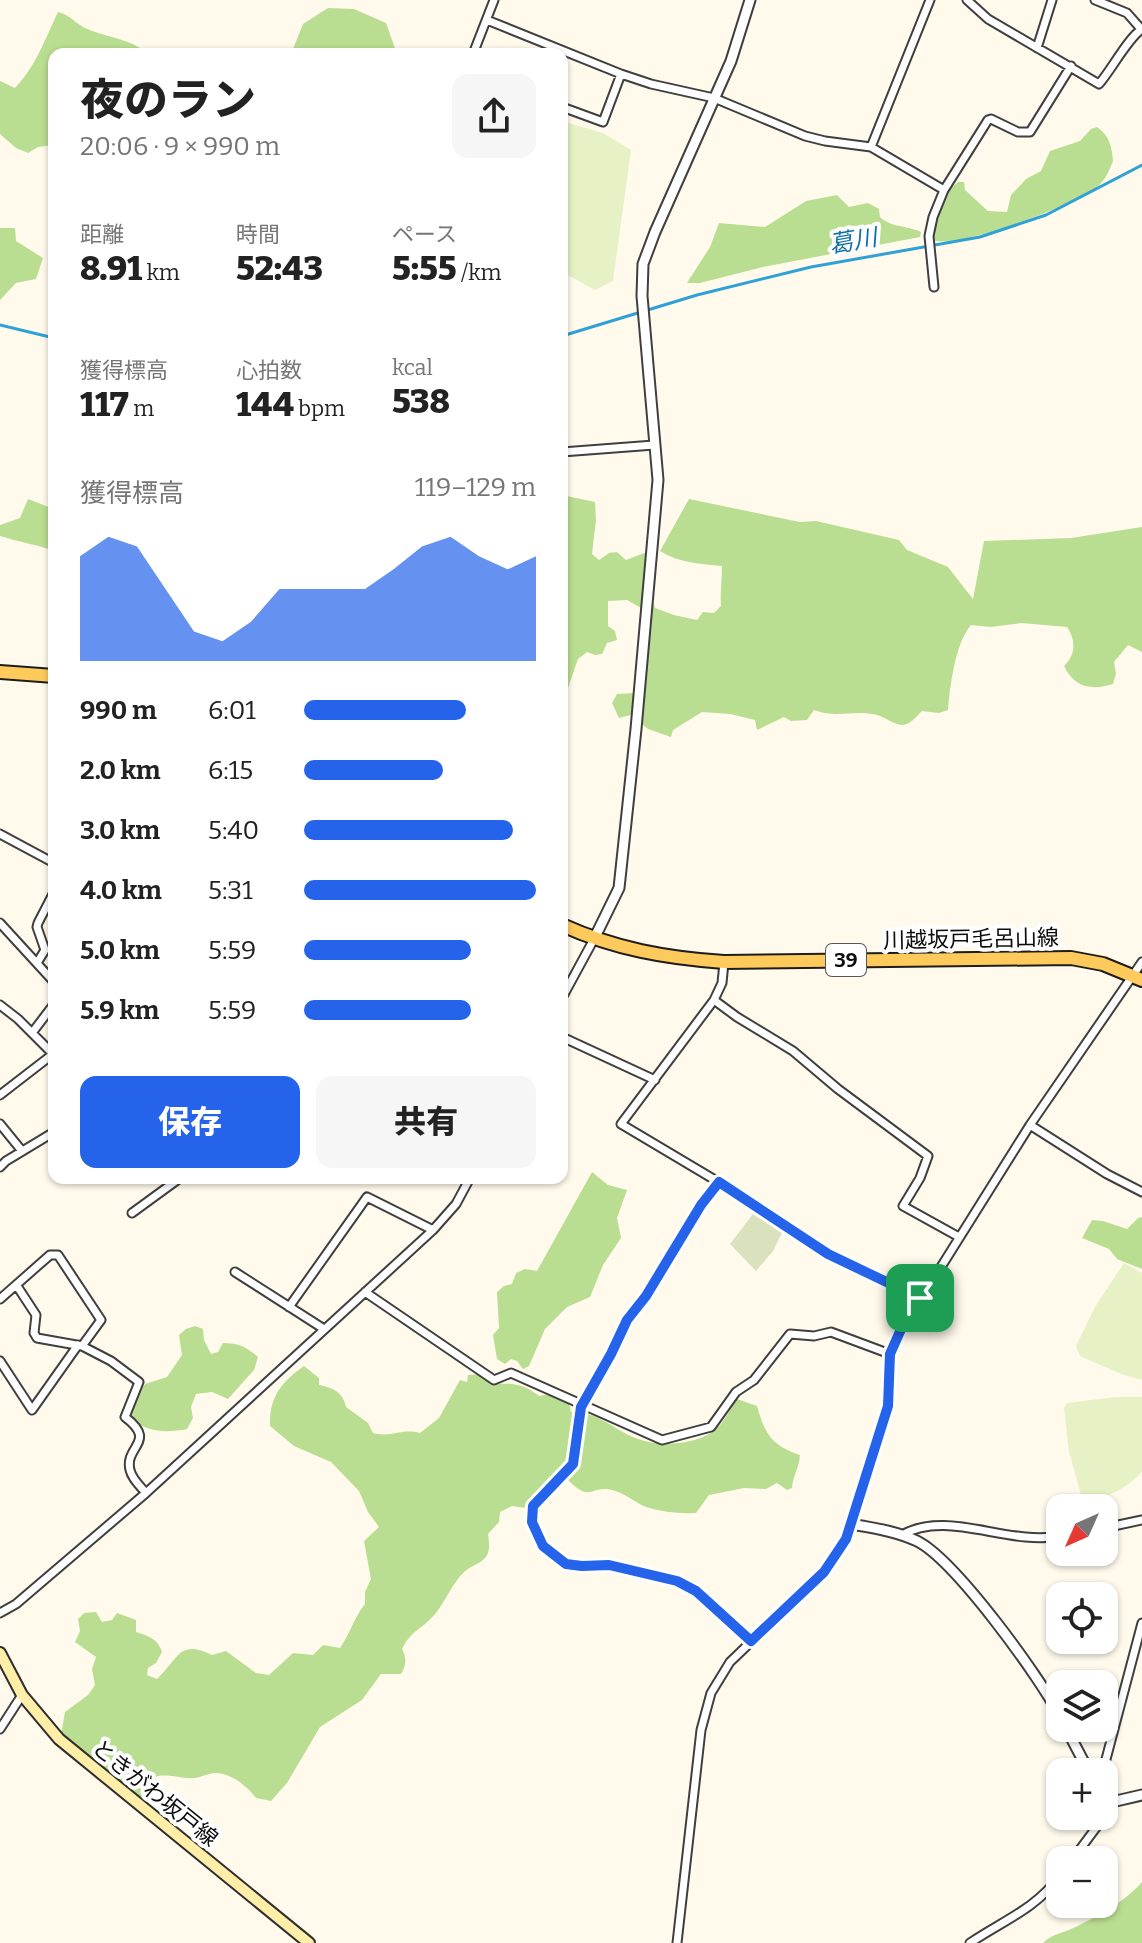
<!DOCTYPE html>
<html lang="ja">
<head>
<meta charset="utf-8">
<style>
	:root { --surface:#fff; --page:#f6f6f6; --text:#222; --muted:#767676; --accent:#2563eb }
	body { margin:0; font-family:Bitter,"Noto Sans JP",serif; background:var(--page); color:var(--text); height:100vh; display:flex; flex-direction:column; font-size:30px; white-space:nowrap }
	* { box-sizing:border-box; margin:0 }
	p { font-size:26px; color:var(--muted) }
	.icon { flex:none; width:44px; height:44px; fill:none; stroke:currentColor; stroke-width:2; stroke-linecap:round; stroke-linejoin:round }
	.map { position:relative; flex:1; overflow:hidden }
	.details { position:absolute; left:48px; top:48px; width:520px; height:1136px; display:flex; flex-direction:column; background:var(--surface); border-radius:16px; box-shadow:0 2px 6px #0004 }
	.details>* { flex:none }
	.needle { width:52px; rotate:225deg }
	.controls { position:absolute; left:1046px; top:1494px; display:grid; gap:16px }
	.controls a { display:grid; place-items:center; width:72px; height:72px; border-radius:16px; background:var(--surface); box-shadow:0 2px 6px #0004; font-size:40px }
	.pin { position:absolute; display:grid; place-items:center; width:68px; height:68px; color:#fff; margin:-34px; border-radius:16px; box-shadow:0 4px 12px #0006 }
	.round { display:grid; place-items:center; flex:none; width:84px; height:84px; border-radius:16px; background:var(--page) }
	.summary { display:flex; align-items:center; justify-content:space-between; height:136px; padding:0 32px }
	h1 { font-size:44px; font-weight:800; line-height:60px }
	.figures { display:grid; grid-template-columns:repeat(3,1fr); gap:12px; height:136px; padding:8px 32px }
	.figures div { display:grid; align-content:center }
	.figures b { font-size:34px; font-weight:800 }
	.figures small { font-size:22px; font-weight:400 }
	.figures p { font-size:22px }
	.chart { height:224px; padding:16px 32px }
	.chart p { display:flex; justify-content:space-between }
	.chart svg { width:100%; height:144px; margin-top:8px; fill:var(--accent); opacity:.7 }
	.button { display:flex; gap:16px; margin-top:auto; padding:16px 32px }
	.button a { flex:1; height:92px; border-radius:16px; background:var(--accent); color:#fff; font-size:32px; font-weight:800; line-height:92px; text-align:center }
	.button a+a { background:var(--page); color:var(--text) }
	ul { padding:0 32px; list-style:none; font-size:26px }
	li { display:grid; grid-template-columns:128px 96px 1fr; align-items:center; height:60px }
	li i { height:20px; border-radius:10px; background:var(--accent) }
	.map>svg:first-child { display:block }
</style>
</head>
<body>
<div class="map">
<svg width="1142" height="1943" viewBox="0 0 1142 1943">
	<rect width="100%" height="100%" fill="#fffaec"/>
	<path fill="#bade91" d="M 328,8 L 354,9 L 386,23 L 396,51 L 409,54 L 291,54 L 303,24 Z
		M 58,12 C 70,15 75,23 85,28 C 110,39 127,37 149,54 L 54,54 L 54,145 L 38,147 L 28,153 L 16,148 L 0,134 L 0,81 L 15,88 C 36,66 45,39 58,12 Z
		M 1097,127 C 1109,135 1112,147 1113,161 C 1109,171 1105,181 1097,187 C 1071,206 961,249 932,240 C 934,220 942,193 958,182 L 964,182 L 965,190 L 988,211 L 1007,212 L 1011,195 L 1026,179 L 1041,171 L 1050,151 L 1080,141 L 1091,129 Z
		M 837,195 L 849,207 L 868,203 L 879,209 L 880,217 C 892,228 906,225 921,232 L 920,237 L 763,267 L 700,283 L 687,283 L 710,247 L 719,223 L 765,227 L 806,201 Z
		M 0,228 L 15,228 L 16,241 L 43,258 L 36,279 L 16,283 L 0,300 Z
		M 562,495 L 595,502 L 596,520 L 592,554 L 599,560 L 609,553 L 617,552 L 626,560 L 647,552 L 654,558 L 652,599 L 655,608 L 674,615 L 697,620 L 703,612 L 714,613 L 721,606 C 720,592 722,580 722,566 C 701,564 679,563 660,551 L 689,499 L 800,522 L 816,521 L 899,540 L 907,550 L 948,567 L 973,599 L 984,541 L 1071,538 L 1142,527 L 1142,652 L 1128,645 L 1114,662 L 1116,674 L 1113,684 C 1091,691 1074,687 1064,666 C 1076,655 1076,640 1067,627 L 1021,623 L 991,627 L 971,625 C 955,643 950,687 948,710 L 939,713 L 922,711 C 916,717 910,725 901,725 C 893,724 885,717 877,715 C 852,709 840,719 814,710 L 807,720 L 791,721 L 784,717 L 757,730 L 755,720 L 730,714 L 702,712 L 673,730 L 671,737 L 648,729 L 631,715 L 619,718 L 612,703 L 617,694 L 634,693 L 645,685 L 649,632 L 641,608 L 627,600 L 608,601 L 608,626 L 615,631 L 617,640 L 607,643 L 602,654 L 595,655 L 587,652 L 578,659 L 562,705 Z
		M 28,499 L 54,509 L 54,551 C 35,544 19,542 0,536 L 0,525 L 20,518 Z
		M 592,1172 L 608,1185 L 627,1190 L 617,1218 L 621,1238 L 603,1265 L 590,1297 L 567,1307 L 545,1329 L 529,1366 L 523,1369 L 517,1361 L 511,1359 L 505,1364 L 497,1359 L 493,1335 L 499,1328 L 497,1292 L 504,1286 L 512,1284 L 516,1273 L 525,1269 L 537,1271 Z
		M 1142,1217 L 1142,1269 L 1117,1259 L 1109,1249 L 1082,1238 L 1092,1220 L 1103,1221 L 1127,1229 L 1138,1218 Z
		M 195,1326 L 203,1329 L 204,1340 L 211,1354 L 218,1352 L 223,1343 C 238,1343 247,1347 258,1357 L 254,1370 L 228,1399 L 212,1392 L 196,1394 L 191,1407 L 193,1418 L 187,1429 C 165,1433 144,1433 129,1415 L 134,1400 L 145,1384 L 167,1377 L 182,1355 L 179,1335 L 186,1329 Z
		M 304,1366 L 319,1378 L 319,1385 C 333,1388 343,1392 346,1407 L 368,1423 L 373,1433 C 392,1438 400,1428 420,1433 L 439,1418 L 460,1380 L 467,1382 L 468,1375 C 480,1373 486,1376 495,1384 C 513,1383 524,1384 539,1396 C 550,1393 559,1398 569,1403 L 571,1412 C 595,1411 611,1427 633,1437 C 657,1448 702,1446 720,1425 C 727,1417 731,1407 737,1399 L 757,1406 C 765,1434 771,1445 800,1455 C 799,1469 793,1475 792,1488 L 787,1490 L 777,1483 L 766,1489 L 744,1488 L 709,1495 L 696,1513 C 680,1514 662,1512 646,1507 C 634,1502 625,1493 612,1490 C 590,1485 591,1504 567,1479 L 560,1486 L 545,1486 L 526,1508 L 512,1506 L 500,1512 L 499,1522 L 488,1534 C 489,1542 491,1551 485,1558 C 480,1564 470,1566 464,1572 C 452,1584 446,1600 436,1613 C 422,1630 413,1628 402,1649 C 407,1658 406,1666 401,1674 L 381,1674 L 362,1700 L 320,1727 L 287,1783 L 271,1801 L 256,1798 C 247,1786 230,1772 214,1773 C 207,1774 201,1777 195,1778 C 181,1779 172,1774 157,1776 L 142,1802 L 61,1735 L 65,1712 L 88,1695 L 95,1685 L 92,1669 L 96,1657 L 75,1642 L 80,1631 L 78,1619 L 84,1613 L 96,1612 L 102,1622 L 112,1620 L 117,1613 L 136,1620 L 136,1632 C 149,1636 158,1639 162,1652 L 156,1663 L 148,1668 L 147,1675 L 157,1679 C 179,1658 179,1639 212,1655 L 226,1651 L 256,1673 L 269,1675 L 293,1653 L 313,1655 L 323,1645 L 340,1648 C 350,1634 354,1617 365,1604 L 365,1592 L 371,1579 L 364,1541 L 379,1527 L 368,1512 L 359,1491 L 331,1462 L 294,1446 L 270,1426 C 269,1398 281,1382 304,1366 Z
		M 1142,1882 L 1142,1943 L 1043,1943 C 1052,1934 1060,1934 1071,1929 C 1095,1918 1125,1902 1142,1882 Z"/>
	<path fill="#d9e2bc" d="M 756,1210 L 784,1229 L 773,1251 L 756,1271 L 730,1244 Z"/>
	<path fill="#e6f2c5" d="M 562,121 L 603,133 L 631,150 L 613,281 L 595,290 L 562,272 Z
		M 1124,1263 L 1142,1273 L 1142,1380 L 1121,1374 L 1080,1356 L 1076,1346 L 1095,1307 Z
		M 1116,1397 L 1142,1397 L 1142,1472 C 1126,1489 1106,1498 1083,1502 L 1069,1452 L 1064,1408 L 1067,1403 Z"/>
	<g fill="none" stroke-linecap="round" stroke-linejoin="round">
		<path stroke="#2fa1d6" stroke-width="3" d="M 0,325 L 54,338
			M 562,336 L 697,295 L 811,267 L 980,237 L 1046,215 L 1142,165"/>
		<g stroke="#3f3f3f" stroke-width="11">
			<path id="minor" d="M 967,0 L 988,19 L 1099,84 C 1112,69 1128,38 1142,29
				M 1095,0 L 1127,13 L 1141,29
				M 487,20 L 621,74 L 651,84 L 714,98 L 805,136 L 825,141 L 871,147 L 944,190
				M 1037,48 L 1052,0
				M 473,54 L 494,0
				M 562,107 L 603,122 L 621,74
				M 871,147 L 930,0
				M 934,287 L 929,236 L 933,217 L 944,190 L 988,120 L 991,119 L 1018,132 L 1030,132 L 1071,66
				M 562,452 L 654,445
				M 0,834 L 54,863
				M 0,923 L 54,982
				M 724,962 L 722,983 L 714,1000 L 621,1124 L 747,1199 L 828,1254 L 920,1298
				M 37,963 L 45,950 L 37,927 L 38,923 L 54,892
				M 562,998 L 594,939
				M 714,1000 L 737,1017 L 793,1051 L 838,1089 L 928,1156 L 920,1178 L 903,1206 L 959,1237
				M 0,1005 L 18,1019 L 54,1055
				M 32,1033 L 54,1004
				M 562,1037 L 655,1080
				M 0,1095 L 53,1054
				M 0,1124 L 22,1151
				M 1030,1125 L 1107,1174 L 1142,1192
				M 0,1167 L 6,1161 L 54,1132
				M 719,1182 L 701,1205 L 646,1296 L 627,1320 L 611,1354 L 581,1407 L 573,1464 L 533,1506 L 532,1522 L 543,1546 L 566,1564 L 582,1566 L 609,1565 L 677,1581 L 696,1591 L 751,1641
				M 132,1213 L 180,1178
				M 235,1272 L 324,1329
				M 17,1286 L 36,1315 L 34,1333 L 37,1338 L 82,1346 L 111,1361 L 139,1382 L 125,1417 C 158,1442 124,1446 130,1470 C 132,1479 140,1486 146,1493
				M 365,1292 L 494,1380 L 511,1373 L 662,1440 L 711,1427 L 736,1392 L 754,1380 L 790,1334 L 814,1336 L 831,1332 L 890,1354
				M 0,1299 L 50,1255 L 58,1255 L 101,1320 L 82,1346
				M 289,1307 L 367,1197 L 433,1230
				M 0,1361 L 32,1410 L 78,1345
				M 1104,1528 L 1142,1520
				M 902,1535 C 947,1509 1008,1546 1060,1536
				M 0,1613 L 16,1604 L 146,1493 L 433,1230 L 456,1204 L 470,1178
				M 0,1729 L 22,1695
				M 1096,1772 L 1105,1763 L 1142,1623
				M 1072,1860 L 1116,1801
				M 677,1943 L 701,1730 L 711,1693 L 730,1662 L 824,1572 L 846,1539 L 884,1422 L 889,1398 L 890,1354 L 899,1334 L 1030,1125 L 1142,962
				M 970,1943 C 1004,1920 1034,1910 1060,1876"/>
		</g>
		<g stroke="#3f3f3f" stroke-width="13">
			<path id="tertiary" d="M 594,939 L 619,888 L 636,729 L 658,480 L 642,296 L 643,264 L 655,232 L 731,61 L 750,0
				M 851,1524 C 873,1528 896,1531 917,1541 C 955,1560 1039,1676 1060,1716
				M 1066,1728 L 1089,1772
				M 1104,1793 L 1116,1801 L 1142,1795"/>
		</g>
		<g stroke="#2e2e2e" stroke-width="14">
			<path id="secondary" d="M 0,1653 L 22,1695 L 59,1739 L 309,1943"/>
		</g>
		<g stroke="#1d1d1d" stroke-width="16">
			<path id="primary" d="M 0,672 L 54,676
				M 562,925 C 615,949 666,958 724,962 L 1071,958 L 1103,964 L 1142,980"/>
		</g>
		<use href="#minor" stroke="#fff" stroke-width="7"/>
		<use href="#tertiary" stroke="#fff" stroke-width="9"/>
		<use href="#secondary" stroke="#ffeea7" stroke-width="10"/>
		<use href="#primary" stroke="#ffca5c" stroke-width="12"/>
	</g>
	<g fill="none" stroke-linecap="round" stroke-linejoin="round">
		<g stroke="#fff" stroke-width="16">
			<path id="route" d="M 719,1182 L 828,1254 L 920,1298 L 902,1327 L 890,1354 L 888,1406 L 846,1539 L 824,1572 L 751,1641 L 696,1591 L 677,1581 L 609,1565 L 582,1566 L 566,1564 L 543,1546 L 532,1522 L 533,1506 L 573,1464 L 581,1407 L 611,1354 L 627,1320 L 646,1296 L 701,1205 Z"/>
		</g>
		<use href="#route" stroke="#2563eb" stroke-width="10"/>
	</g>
	<g text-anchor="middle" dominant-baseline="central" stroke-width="8" stroke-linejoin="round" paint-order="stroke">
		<rect fill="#fff" stroke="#555" stroke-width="2" x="826" y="944" width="40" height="32" rx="6"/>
		<g font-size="20" font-weight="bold" fill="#0c0c0c">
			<text x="846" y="960">39</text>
		</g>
		<g font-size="22" fill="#0c0c0c" stroke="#fff">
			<text transform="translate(971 939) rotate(-1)">川越坂戸毛呂山線</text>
			<text transform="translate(155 1793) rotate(39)">ときがわ坂戸線</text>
		</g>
		<g font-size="24" font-style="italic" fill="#0e70a6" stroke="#fff">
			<text transform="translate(853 241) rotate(-10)">葛川</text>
		</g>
	</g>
</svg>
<div class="controls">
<a><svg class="needle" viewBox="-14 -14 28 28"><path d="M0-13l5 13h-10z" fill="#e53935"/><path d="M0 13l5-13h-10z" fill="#767676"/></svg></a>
<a><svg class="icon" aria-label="locate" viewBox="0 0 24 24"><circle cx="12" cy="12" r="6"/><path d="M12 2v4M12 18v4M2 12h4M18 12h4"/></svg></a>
<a><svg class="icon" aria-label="layers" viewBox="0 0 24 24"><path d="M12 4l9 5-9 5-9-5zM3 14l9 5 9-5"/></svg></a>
<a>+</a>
<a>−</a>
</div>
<div class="pin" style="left:920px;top:1298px;background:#1e9e55"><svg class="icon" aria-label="arrive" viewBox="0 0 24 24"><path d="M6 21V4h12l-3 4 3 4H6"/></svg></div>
<section class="details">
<div class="summary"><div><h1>夜のラン</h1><p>20:06 · 9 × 990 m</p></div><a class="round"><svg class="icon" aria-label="share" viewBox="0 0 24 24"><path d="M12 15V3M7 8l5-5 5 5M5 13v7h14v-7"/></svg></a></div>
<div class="figures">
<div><p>距離</p><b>8.91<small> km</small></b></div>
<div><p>時間</p><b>52:43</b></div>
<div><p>ペース</p><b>5:55<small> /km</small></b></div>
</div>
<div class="figures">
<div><p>獲得標高</p><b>117<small> m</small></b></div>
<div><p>心拍数</p><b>144<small> bpm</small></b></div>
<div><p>kcal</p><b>538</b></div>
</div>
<div class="chart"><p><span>獲得標高</span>119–129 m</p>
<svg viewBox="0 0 160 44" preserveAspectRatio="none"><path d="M0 44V12L10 6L20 9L30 22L40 35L50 38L60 32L70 22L80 22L90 22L100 22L110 16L120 9L130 6L140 12L150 16L160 12V44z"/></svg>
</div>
<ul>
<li><b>990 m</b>6:01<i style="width:70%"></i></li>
<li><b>2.0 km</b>6:15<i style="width:60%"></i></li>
<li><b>3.0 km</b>5:40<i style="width:90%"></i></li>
<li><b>4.0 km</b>5:31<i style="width:100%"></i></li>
<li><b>5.0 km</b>5:59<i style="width:72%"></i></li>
<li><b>5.9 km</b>5:59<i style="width:72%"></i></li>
</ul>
<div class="button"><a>保存</a><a>共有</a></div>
</section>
</div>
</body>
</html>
